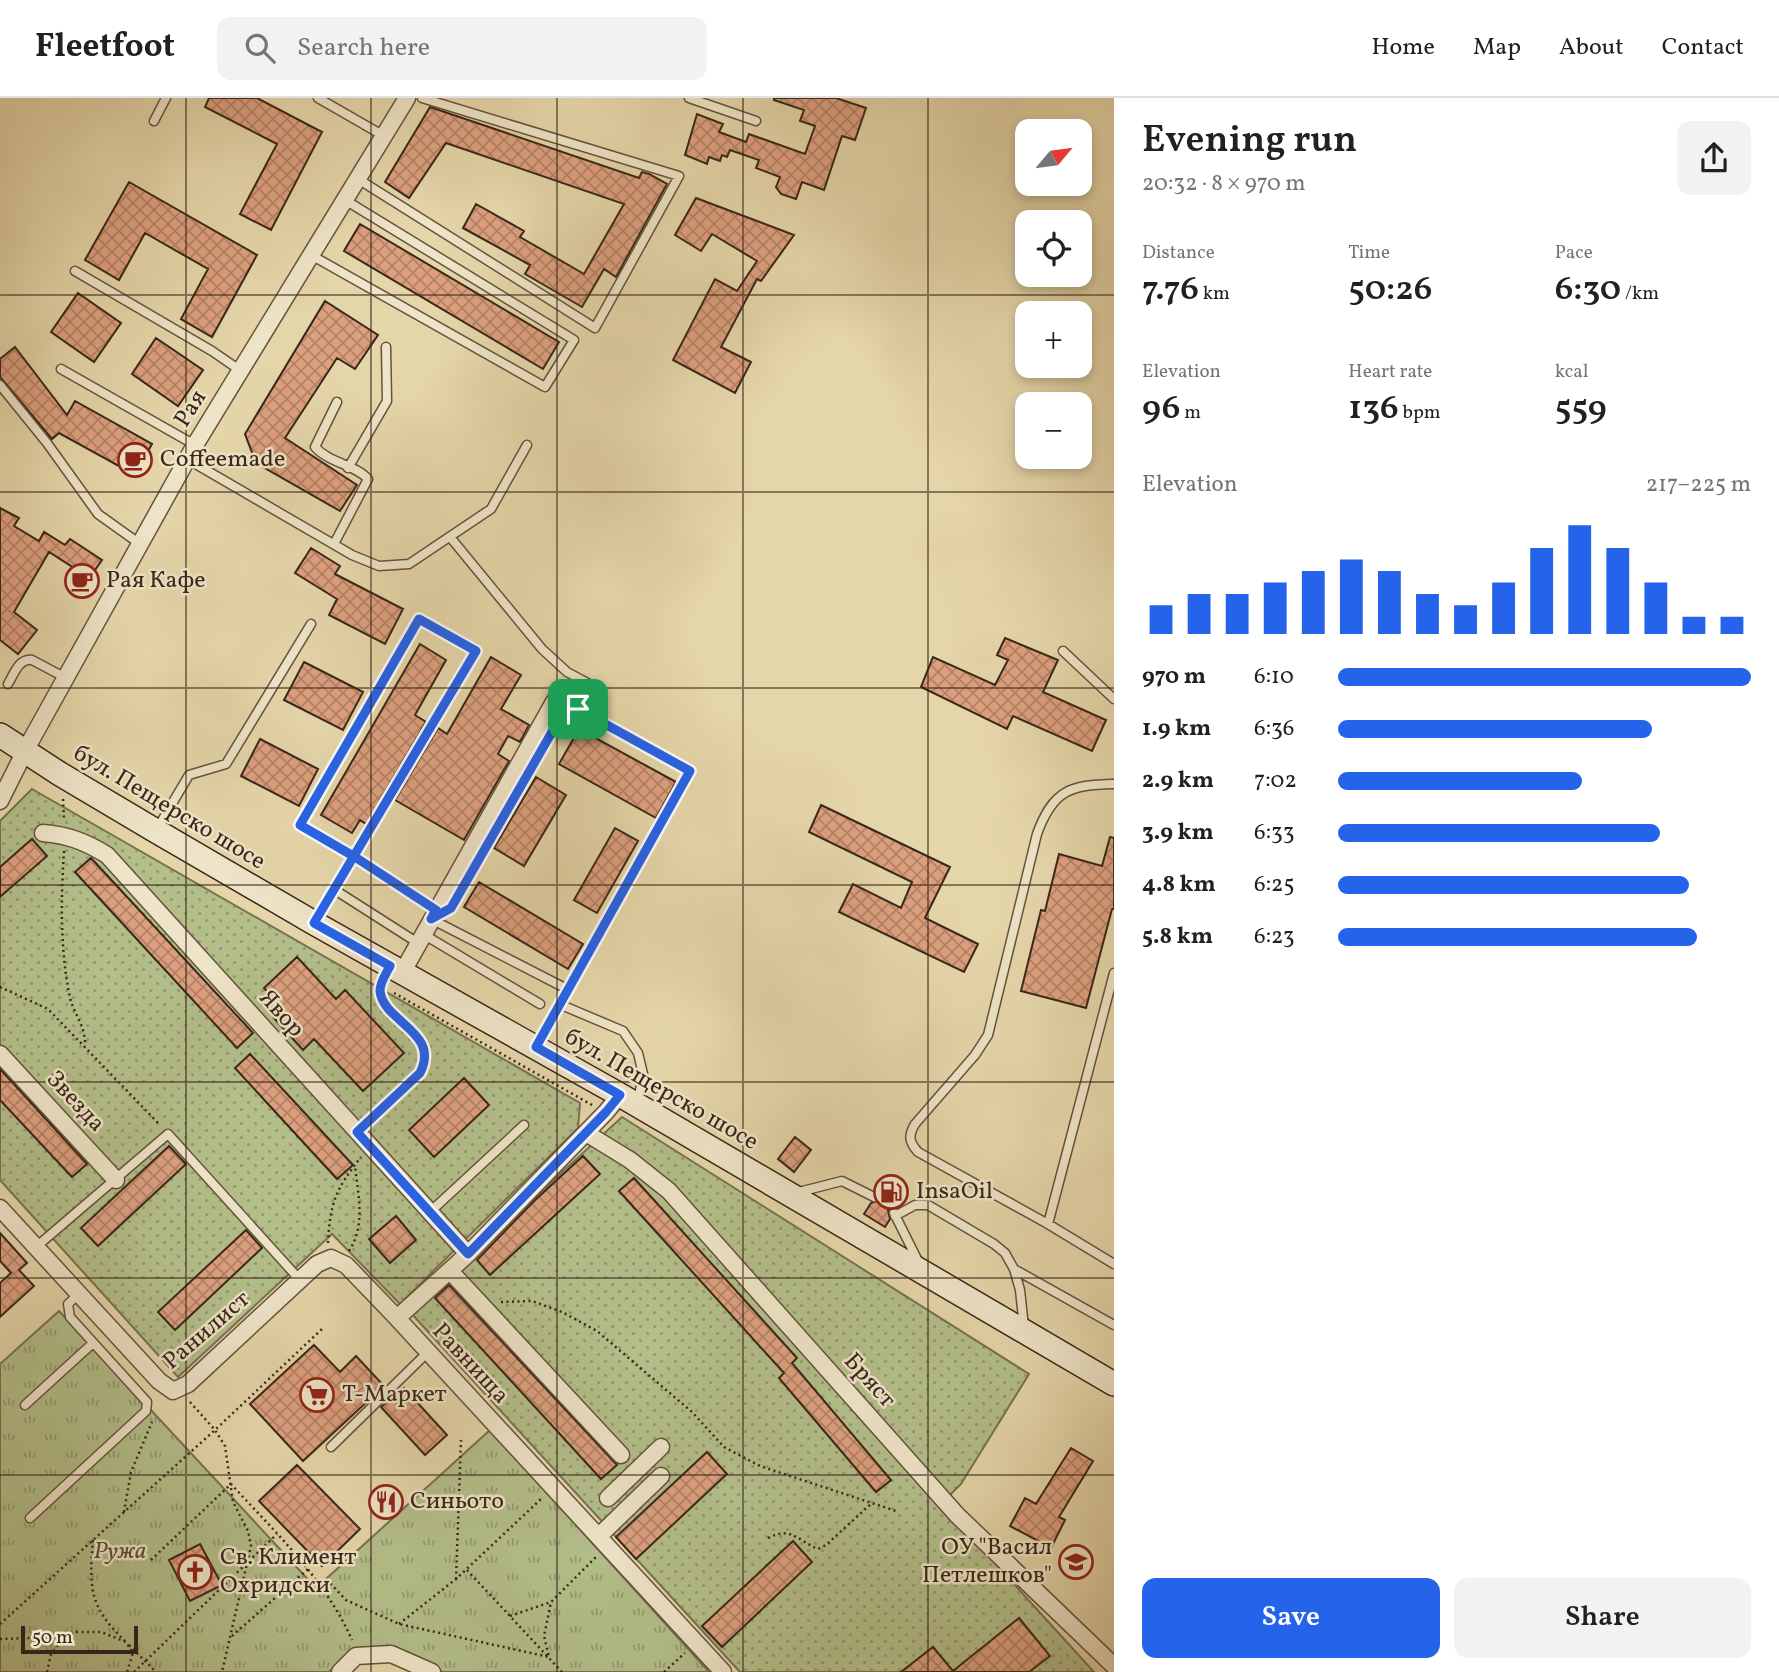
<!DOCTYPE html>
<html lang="en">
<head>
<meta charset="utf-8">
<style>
	:root { --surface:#fff; --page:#f2f2f2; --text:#202124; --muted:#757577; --line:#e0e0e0; --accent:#2563eb }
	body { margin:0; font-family:Vollkorn,serif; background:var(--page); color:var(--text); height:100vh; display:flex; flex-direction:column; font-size:26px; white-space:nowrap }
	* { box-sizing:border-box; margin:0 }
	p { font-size:23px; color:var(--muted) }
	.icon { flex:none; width:38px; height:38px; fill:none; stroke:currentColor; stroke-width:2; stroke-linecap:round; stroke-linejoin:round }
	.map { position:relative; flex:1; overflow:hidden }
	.sheet { display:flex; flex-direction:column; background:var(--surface); width:665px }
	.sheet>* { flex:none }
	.needle { width:46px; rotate:61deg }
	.controls { position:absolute; left:1015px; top:21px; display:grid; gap:14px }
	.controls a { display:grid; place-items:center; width:77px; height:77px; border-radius:14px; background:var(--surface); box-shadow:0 4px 10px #0003; font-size:35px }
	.scale { position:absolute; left:21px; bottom:18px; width:117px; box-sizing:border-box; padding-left:7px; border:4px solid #392619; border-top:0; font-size:19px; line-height:24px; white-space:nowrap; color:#392619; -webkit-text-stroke:5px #eee4c7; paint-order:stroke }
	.pin { position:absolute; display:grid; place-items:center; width:60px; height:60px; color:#fff; margin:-30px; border-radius:14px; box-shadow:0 4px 10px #0006 }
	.round { display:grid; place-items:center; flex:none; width:74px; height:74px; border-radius:14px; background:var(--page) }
	.headline { display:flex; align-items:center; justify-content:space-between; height:119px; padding:0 28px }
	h1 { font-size:38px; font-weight:600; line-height:52px }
	.figures { display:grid; grid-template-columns:repeat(3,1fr); gap:10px; height:119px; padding:7px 28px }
	.figures div { display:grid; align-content:center }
	.figures b { font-size:35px; font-weight:600 }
	.figures small { font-size:19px; font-weight:400 }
	.figures p { font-size:19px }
	.chart { height:196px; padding:14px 28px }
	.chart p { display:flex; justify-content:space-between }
	.chart svg { width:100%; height:126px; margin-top:7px; stroke:var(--accent); stroke-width:6 }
	.primary-button { display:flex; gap:14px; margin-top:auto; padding:14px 28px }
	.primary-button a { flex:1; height:80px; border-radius:14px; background:var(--accent); color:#fff; font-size:28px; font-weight:600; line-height:80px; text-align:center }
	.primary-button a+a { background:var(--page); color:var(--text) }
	ul { padding:0 28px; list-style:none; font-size:23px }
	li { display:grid; grid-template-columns:112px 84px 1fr; align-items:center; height:52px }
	li i { height:18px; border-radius:9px; background:var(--accent) }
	header { display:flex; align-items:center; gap:42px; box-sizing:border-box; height:98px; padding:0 35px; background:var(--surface); border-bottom:2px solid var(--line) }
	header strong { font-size:33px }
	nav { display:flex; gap:38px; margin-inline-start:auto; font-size:24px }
	.search { width:490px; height:63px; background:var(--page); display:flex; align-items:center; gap:18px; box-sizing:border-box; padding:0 24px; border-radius:14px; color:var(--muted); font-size:26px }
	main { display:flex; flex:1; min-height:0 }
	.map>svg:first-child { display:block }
</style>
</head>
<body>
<header>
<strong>Fleetfoot</strong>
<div class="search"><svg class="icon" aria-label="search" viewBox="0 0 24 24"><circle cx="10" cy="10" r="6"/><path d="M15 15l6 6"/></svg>Search here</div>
<nav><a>Home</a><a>Map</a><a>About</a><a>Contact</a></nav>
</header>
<main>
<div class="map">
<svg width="1114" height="1574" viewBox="0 0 1114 1574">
	<defs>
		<pattern id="grass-dots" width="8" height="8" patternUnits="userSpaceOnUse" patternTransform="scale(1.75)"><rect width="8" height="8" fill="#b3be89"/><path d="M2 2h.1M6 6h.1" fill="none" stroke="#939a6f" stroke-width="1.8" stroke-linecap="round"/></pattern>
		<pattern id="park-tufts" width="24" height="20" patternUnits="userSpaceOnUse" patternTransform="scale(1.75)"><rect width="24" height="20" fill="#b3be89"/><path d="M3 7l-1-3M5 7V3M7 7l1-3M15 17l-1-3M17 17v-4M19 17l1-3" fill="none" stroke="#939a6f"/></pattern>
		<pattern id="building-cross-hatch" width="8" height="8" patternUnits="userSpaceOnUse" patternTransform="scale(1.75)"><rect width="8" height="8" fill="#dda07e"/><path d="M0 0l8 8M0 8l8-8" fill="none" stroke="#b48266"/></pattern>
	</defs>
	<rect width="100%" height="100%" fill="#e5d6a9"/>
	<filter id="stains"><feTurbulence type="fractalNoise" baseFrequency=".00286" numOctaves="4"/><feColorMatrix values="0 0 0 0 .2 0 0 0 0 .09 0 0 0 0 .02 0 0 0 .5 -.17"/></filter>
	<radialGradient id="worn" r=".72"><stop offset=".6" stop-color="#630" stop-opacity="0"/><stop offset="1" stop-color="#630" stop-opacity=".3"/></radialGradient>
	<path fill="url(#grass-dots)" stroke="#767251" stroke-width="2" d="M 32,691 L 580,1005 L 578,1030 L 400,1206 L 332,1136 L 178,1279 L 0,1082 L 0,723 Z
		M 622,1019 L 1029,1276 L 961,1386 L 941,1406 L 1094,1574 L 740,1574 L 410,1214 Z"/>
	<path fill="url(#park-tufts)" stroke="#767251" stroke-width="2" d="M 59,1213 L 316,1490 L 490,1332 L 709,1574 L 442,1574 L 391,1549 L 351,1552 L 329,1574 L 0,1574 L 0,1266 Z"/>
	<path fill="url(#building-cross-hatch)" stroke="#392619" stroke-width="2" d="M 209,0 L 257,0 L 322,34 L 271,132 L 240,116 L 277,46 L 205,9 Z
		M 774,0 L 836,0 L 866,10 L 855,42 L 842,38 L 824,92 L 802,84 L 796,101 L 781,96 L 776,89 L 780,79 L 756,70 L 759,62 L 730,52 L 727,59 L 722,57 L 720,63 L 709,59 L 707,66 L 685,57 L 697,16 L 723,26 L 719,34 L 746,44 L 749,36 L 805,56 L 815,28 L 800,23 L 804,12 L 774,2 Z
		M 430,9 L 639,80 L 642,74 L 649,76 L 667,86 L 616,179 L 604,171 L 582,209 L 525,176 L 530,167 L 463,130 L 476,106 L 524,133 L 520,139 L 584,176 L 624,106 L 446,45 L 409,100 L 385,84 Z
		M 129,84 L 257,157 L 212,239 L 181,221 L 208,171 L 145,135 L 119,182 L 85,162 Z
		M 696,100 L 794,137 L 761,183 L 757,181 L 721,249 L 751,264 L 735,295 L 673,262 L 715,181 L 737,193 L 757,163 L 712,136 L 701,153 L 675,137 Z
		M 360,126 L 559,244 L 543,271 L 344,153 Z
		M 78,195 L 121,225 L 94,264 L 51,234 Z
		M 325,203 L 378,237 L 355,271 L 337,260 L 285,340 L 357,387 L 340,413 L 256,365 L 245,336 Z
		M 156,240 L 203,272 L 178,308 L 132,276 Z
		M 15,249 L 67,317 L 75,303 L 152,346 L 135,377 L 59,335 L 52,341 L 0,279 L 0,261 Z
		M 0,410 L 19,420 L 14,428 L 39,443 L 44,434 L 65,447 L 70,441 L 102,462 L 95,472 L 90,469 L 85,477 L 49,454 L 14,514 L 37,532 L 18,556 L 0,542 Z
		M 311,450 L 340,468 L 335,476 L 403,511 L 385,546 L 329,517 L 337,501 L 295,475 Z
		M 1005,540 L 1058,562 L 1043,594 L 1106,622 L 1092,653 L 1013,618 L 1007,631 L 921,589 L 933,559 L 995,587 L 1008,562 L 997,557 Z
		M 420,546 L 446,562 L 415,617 L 426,624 L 366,726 L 360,722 L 352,735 L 321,717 Z
		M 491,559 L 521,577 L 501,611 L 529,627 L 520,644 L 508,638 L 498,656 L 509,663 L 464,742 L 395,702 L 438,630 L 447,636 Z
		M 304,564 L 363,594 L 343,632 L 284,602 Z
		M 579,631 L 676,684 L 656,720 L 559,666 Z
		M 260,641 L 318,671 L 299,708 L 241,678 Z
		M 536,679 L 566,697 L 524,768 L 494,750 Z
		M 821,707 L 950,769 L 925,820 L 978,846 L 964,874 L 839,814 L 853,786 L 901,810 L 912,784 L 809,734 Z
		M 615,730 L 638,743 L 597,815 L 574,802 Z
		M 1110,739 L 1114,740 L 1114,811 L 1112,811 L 1086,910 L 1021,893 L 1041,812 L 1045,813 L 1059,756 L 1102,768 Z
		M 32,741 L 47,758 L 0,799 L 0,769 Z
		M 91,760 L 253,935 L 237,950 L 75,774 Z
		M 479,784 L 583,846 L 568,871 L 464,809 Z
		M 297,859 L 336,901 L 345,892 L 404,955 L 363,993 L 314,941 L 303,952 L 273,919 L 282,910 L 264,890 Z
		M 250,956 L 353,1067 L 337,1081 L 235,970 Z
		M 0,971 L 87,1066 L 72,1079 L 0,1002 Z
		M 464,980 L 489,1007 L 434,1059 L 409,1032 Z
		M 795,1039 L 811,1052 L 794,1074 L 778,1061 Z
		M 169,1048 L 186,1066 L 98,1148 L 81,1130 Z
		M 583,1058 L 600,1076 L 490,1177 L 477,1162 L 534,1103 Z
		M 634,1080 L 797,1260 L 792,1265 L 891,1382 L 876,1394 L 779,1280 L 784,1275 L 619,1093 Z
		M 887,1084 L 902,1093 L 895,1105 L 898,1107 L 897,1109 L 892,1109 L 888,1112 L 890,1121 L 885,1129 L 864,1116 L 871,1105 L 879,1102 L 880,1096 Z
		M 396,1118 L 416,1142 L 390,1165 L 369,1141 Z
		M 246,1132 L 262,1150 L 175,1232 L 158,1214 Z
		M 0,1135 L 27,1165 L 19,1172 L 34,1188 L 0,1219 L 0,1185 L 11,1175 L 0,1163 Z
		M 449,1187 L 617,1367 L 601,1381 L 435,1200 Z
		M 314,1247 L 340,1274 L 356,1258 L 384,1288 L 303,1363 L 250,1306 Z
		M 404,1290 L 447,1337 L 425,1357 L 381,1309 Z
		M 1071,1350 L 1093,1363 L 1059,1419 L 1065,1422 L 1051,1450 L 1010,1428 L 1025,1400 L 1036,1406 Z
		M 707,1354 L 727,1376 L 636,1461 L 616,1439 Z
		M 297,1367 L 360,1431 L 322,1468 L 259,1403 Z
		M 793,1443 L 812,1464 L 722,1549 L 702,1528 Z
		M 200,1446 L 222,1487 L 190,1503 L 169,1462 Z
		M 1019,1520 L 1050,1558 L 1029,1574 L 901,1574 L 933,1549 L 953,1573 Z"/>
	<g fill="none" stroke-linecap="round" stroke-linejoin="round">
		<g stroke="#64523d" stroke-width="11">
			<path id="service" d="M 318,0 L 384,38
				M 689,0 L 756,23
				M 154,23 L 166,0
				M 358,81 L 595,230 L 679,78 L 422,0
				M 311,157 L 545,289 L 574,242 L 345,102
				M 75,173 L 212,253 L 241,273
				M 61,271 L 195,347
				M 0,287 L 47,345 L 98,416 L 140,446
				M 187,361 L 352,457 L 379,468 L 409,466 L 491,411 L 527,347
				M 348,370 L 387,303 L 386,249
				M 450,439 L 542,551 L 567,574 L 597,590
				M 334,446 L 368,381 C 356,367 329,365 315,349 L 337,304
				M 1063,553 L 1114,601
				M 8,586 C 14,576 19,560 32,562 L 66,580
				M 1114,686 C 1070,687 1053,692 1037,736 L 988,937 L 975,957 L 915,1026 C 908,1038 909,1044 918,1054 L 1048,1126 L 1114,1166
				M 157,731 L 189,677 L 226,666 L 311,526
				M 335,792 L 418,845
				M 439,817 L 451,810 L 564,613 L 570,610 L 578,611 L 690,673 L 537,947
				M 431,821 L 567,891
				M 316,823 L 476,553 L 420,521 L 300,727 L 355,759 L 436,812
				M 423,836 L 540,906
				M 559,906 L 623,933 L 638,955 L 643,976 L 638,1004
				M 357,1034 L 420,974 C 440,935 388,927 381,896 C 378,887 385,878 389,870
				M 795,1095 L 842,1083 L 874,1099
				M 430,1114 L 524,1027
				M 894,1115 L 918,1163
				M 895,1118 L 915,1107 L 928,1107 L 994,1146 L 1005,1155 L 1014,1171 L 1020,1192 L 1024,1229
				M 1048,1126 L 1114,875
				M 36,1149 L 168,1036 L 300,1182
				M 1014,1171 L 1114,1227
				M 25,1307 L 93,1245
				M 331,1349 L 428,1254
				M 30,1420 L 146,1313 L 147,1304 L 70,1219 L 68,1206 L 79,1196"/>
		</g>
		<g stroke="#64523d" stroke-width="19">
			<path id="minor" d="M 0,703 L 25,653 L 195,347 L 407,0
				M 43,735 C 68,737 86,744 107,757 L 468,1156
				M 402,875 L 554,604
				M 0,956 L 116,1082
				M 620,997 L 606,1014 L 468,1156 L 397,1220 L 723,1574
				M 586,1035 L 630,1062 L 669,1093 L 957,1417 L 1114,1568
				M 0,1110 L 159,1283 L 173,1293 L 188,1286 L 317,1166 L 331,1160 L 346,1167 L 397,1220
				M 450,1173 L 621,1357
				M 608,1400 L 661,1349
				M 599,1438 L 661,1378
				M 340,1574 L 356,1558 L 391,1556 L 432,1574"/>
		</g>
		<g stroke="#392619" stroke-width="26">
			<path id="secondary" d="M 0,637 L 60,676 L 156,733 L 314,825 L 620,997 L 1114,1286"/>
		</g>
		<path stroke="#392619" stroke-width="2.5" stroke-dasharray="2 3.5" stroke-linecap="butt" d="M 63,701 L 64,722
			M 64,753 C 61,801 60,848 69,895 C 72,914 86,928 85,947
			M 0,889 L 48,911 L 160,1027
			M 394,895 L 592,1007
			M 328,1145 C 330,1104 336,1091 361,1059
			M 349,1153 C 366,1127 358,1097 355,1068
			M 501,1204 L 532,1203 L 562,1214 L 597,1233 L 692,1314 L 724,1349 L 760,1368 L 896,1413
			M 190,1304 L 215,1332 L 225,1348 L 233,1404 L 248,1433 L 251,1448 L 222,1574
			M 124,1414 L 131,1374 L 152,1324
			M 768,1440 C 791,1428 797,1442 818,1451 L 826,1447 L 872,1405
			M 93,1442 C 89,1489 89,1509 125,1543
			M 151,1462 L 231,1386 C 275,1434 325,1481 352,1542
			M 467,1472 L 562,1574
			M 456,1481 L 461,1342
			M 321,1488 L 329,1484 L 346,1502 L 399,1526 L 549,1559 L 544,1538 L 551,1504
			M 510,1518 L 551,1504 L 597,1458
			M 0,1526 L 215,1332 L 322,1231
			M 399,1526 L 456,1481 L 541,1401
			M 232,1538 L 308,1471
			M 0,1541 L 64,1539 L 77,1534 L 101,1534 L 126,1544 L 133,1555 L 127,1574
			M 129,1547 L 156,1574
			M 47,1574 L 51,1556 L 64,1539
			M 134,1574 L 277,1436
			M 664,1574 L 685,1555"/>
		<use href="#service" stroke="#eee4c7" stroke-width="8"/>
		<use href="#minor" stroke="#eee4c7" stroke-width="16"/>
		<use href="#secondary" stroke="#eee4c7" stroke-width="23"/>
	</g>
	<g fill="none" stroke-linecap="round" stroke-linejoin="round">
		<g stroke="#fff" stroke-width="14">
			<path id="route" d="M 578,611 L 570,610 L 564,613 L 451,810 L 431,821 L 436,812 L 355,759 L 300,727 L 419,521 L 476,553 L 314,825 L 390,868 C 386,876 380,884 380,893 C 383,924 441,934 420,975 L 357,1034 L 468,1156 L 606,1014 L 620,997 L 536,949 L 690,673 L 578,611"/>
		</g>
		<use href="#route" stroke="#2563eb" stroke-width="9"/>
	</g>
	<path fill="none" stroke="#392619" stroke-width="2" stroke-opacity="0.55" d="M 186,0 L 186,1574M 371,0 L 371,1574M 557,0 L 557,1574M 743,0 L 743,1574M 928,0 L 928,1574M 0,197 L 1114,197M 0,394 L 1114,394M 0,590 L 1114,590M 0,787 L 1114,787M 0,984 L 1114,984M 0,1180 L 1114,1180M 0,1377 L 1114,1377"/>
	<defs>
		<g id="cafe-ring" transform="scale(1.75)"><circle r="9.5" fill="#eee4c7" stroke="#8f2418" stroke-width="1.5"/><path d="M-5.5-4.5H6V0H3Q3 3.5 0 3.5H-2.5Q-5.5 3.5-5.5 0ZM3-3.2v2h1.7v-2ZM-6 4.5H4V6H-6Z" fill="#8f2418"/></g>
		<g id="fuel-ring" transform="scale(1.75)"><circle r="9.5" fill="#eee4c7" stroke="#8f2418" stroke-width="1.5"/><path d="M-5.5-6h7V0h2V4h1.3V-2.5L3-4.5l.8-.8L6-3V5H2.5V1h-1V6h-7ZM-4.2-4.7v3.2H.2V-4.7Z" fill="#8f2418"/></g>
		<g id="supermarket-ring" transform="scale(1.75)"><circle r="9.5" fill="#eee4c7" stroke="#8f2418" stroke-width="1.5"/><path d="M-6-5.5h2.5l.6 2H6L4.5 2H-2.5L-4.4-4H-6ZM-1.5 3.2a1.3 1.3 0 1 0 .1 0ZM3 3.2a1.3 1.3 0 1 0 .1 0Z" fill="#8f2418"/></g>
		<g id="restaurant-ring" transform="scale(1.75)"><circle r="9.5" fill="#eee4c7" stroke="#8f2418" stroke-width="1.5"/><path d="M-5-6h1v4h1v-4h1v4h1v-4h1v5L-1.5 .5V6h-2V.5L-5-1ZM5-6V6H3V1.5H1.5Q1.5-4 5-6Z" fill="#8f2418"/></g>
		<g id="school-ring" transform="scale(1.75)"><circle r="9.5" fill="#eee4c7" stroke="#8f2418" stroke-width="1.5"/><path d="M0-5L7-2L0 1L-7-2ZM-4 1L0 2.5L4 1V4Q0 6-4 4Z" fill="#8f2418"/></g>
		<g id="church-ring" transform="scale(1.75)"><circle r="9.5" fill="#eee4c7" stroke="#8f2418" stroke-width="1.5"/><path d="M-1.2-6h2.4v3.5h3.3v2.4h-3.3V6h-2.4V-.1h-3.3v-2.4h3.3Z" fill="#8f2418"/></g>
	</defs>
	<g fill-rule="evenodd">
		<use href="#cafe-ring" x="135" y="362"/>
		<use href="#cafe-ring" x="82" y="483"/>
		<use href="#fuel-ring" x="891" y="1094"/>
		<use href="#supermarket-ring" x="317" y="1297"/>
		<use href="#restaurant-ring" x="386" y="1404"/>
		<use href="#school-ring" x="1076" y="1464"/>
		<use href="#church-ring" x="195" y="1474"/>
	</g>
	<g text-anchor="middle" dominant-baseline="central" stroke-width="5" stroke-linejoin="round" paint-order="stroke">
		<g font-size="24" fill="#392619" stroke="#eee4c7">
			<text transform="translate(191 311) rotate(-58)">Рая</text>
			<text transform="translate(169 710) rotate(31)">бул. Пещерско шосе</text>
			<text transform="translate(281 916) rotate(48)">Явор</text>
			<text transform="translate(661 992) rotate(30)">бул. Пещерско шосе</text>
			<text transform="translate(75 1004) rotate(47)">Звезда</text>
			<text transform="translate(207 1233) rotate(-41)">Ранилист</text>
			<text transform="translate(470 1266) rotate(47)">Равнища</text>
			<text transform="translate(869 1283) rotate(48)">Бряст</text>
		</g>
		<g font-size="24" fill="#392619" stroke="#eee4c7" text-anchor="start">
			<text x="160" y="362">Coffeemade</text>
			<text x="106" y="483">Рая Кафе</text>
			<text x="916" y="1094">InsaOil</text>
			<text x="342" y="1297">Т-Маркет</text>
			<text x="410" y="1404">Синьото</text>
			<text x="1052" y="1450" text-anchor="end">ОУ "Васил<tspan x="1052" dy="28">Петлешков"</tspan></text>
			<text x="220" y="1460">Св. Климент<tspan x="220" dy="28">Охридски</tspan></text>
		</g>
		<g font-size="24" font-style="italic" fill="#584c35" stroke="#eee4c7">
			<text x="120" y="1454">Ружа</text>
		</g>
	</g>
	<rect width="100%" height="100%" filter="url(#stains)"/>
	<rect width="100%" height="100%" fill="url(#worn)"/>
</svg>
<div class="controls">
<a><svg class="needle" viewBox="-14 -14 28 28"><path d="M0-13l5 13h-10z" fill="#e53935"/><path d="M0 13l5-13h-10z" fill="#757577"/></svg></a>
<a><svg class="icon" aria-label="locate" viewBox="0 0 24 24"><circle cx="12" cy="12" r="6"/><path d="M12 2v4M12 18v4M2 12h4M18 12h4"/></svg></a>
<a>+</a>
<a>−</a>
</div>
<div class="scale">50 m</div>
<div class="pin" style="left:578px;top:611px;background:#1e9e55"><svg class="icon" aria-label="arrive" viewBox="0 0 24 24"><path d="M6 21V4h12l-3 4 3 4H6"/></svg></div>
</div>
<section class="sheet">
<div class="headline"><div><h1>Evening run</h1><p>20:32 · 8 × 970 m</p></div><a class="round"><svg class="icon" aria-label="share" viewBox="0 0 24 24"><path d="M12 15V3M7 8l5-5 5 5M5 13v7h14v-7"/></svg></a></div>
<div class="figures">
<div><p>Distance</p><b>7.76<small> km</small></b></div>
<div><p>Time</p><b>50:26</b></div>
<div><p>Pace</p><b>6:30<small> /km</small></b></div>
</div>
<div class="figures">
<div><p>Elevation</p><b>96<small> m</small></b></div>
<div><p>Heart rate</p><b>136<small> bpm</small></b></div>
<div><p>kcal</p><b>559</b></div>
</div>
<div class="chart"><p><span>Elevation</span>217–225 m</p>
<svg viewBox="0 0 160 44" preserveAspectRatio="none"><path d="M5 44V34M15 44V30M25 44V30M35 44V26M45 44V22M55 44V18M65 44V22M75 44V30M85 44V34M95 44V26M105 44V14M115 44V6M125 44V14M135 44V26M145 44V38M155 44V38"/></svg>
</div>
<ul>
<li><b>970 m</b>6:10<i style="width:100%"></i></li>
<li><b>1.9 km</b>6:36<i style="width:76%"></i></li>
<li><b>2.9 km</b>7:02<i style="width:59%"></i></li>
<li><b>3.9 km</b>6:33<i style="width:78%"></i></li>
<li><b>4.8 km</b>6:25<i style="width:85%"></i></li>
<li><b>5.8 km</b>6:23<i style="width:87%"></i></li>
</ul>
<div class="primary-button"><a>Save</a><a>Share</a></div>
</section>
</main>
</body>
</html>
